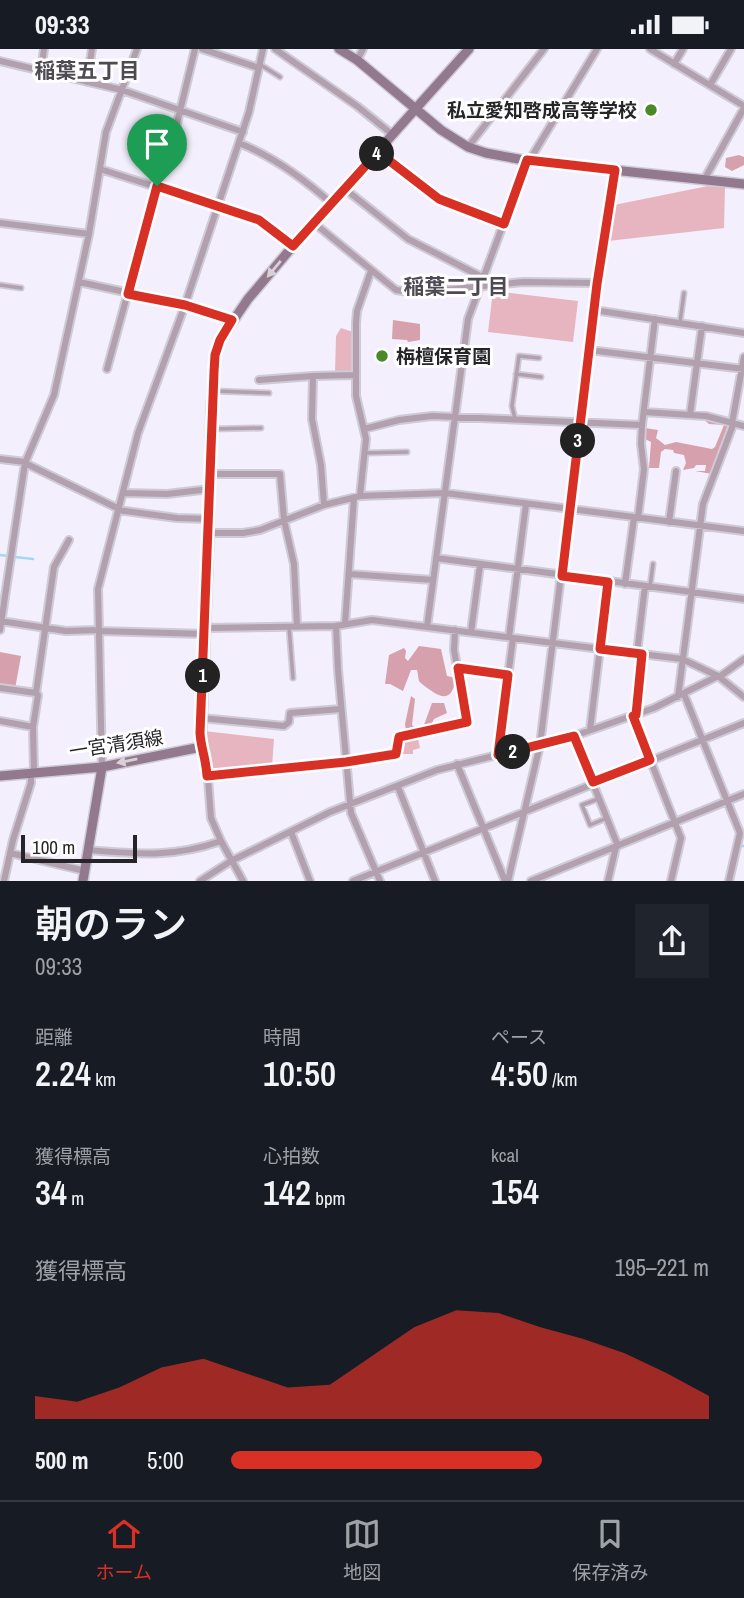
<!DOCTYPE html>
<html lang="ja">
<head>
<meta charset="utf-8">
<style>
	:root { --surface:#171b24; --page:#20242c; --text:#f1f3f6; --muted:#9ea1a6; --line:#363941; --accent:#d93025 }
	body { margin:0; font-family:"Archivo Narrow","Noto Sans JP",sans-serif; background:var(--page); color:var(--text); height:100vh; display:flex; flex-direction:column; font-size:26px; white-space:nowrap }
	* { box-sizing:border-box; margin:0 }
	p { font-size:23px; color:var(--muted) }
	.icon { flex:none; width:38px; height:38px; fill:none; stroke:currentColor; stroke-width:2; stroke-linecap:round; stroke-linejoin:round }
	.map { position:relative; height:832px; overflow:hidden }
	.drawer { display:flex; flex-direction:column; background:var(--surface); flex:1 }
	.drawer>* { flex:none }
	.scale { position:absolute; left:21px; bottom:18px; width:116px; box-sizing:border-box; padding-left:7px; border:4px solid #252429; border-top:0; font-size:19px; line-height:24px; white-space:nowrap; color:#252429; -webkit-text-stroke:5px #fff; paint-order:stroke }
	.pin { position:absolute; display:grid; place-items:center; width:60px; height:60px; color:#fff; margin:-72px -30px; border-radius:50% 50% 50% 0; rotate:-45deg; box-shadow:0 0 7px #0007 }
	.pin .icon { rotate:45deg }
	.km { position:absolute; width:35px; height:35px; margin:-18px; border-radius:50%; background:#222; color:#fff; font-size:19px; line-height:35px; text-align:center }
	.round { display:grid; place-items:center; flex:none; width:74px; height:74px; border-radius:0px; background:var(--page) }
	.summary { display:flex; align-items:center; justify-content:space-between; height:119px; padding:0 35px }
	h1 { font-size:38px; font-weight:600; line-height:52px }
	.metrics { display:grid; grid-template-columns:repeat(3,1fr); gap:10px; height:119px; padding:7px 35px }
	.metrics div { display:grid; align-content:center }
	.metrics b { font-size:35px; font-weight:600 }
	.metrics small { font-size:19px; font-weight:400 }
	.metrics p { font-size:19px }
	.chart { height:196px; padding:14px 35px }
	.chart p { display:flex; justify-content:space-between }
	.chart svg { width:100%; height:126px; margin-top:7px; fill:var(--accent); opacity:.7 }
	ul { padding:0 35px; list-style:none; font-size:23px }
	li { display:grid; grid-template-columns:112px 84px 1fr; align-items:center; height:52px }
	li i { height:18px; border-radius:9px; background:var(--accent) }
	.status { display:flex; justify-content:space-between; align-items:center; height:49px; padding:0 35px; background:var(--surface); direction:ltr }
	.status svg { height:19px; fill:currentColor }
	.tab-bar { display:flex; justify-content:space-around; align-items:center; height:98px; border-top:2px solid var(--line); background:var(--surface); font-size:19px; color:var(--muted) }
	.tab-bar a { display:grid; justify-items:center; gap:4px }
	.tab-bar .current { color:var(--accent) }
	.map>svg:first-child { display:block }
</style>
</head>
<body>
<div class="status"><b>09:33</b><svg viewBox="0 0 49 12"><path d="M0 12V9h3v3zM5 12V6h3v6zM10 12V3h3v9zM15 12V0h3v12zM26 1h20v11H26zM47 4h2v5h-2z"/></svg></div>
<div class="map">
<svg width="744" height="832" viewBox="0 0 744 832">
	<rect width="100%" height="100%" fill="#f3effc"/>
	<path fill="#e6b5c0" d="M 708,137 L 725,138 L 724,179 L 608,192 L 614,156 Z
		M 493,242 L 578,252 L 573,293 L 488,283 Z
		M 341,279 L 353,283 L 351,325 L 335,325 L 336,287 Z
		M 204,682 L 274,690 L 272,718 L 212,723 L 209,721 L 208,700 Z
		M 417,685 L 420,699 L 413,701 L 413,705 L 401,705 L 407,688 Z"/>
	<path fill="#d6a0ad" d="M 739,106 L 744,108 L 744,116 L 732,122 L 725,118 L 726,109 Z
		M 393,271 L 420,275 L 420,291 L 408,293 L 407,291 L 392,290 Z
		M 702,369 L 728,375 L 730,379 L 712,425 L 695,422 L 705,422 L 706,416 L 696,416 L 694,419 L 683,421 L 686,414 L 684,406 L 674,404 L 673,401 L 665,400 L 661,403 L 659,419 L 649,419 L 651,393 L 645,390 L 645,379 L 658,381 L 656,389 L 665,396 L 676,393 L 712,400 L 715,398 L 724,376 L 709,375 Z
		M 419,597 L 441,600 L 447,627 L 456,629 C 453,644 449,653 433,643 C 429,640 421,635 419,632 C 418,628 418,624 417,621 L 411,621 L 403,642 L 390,635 L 385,635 L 389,606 L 404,599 L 406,602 L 405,609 L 408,612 Z
		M 0,603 L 21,607 L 15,640 L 0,638 Z
		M 411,647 L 415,650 L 412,676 L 414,678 L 406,682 L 405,675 Z
		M 432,654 L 444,654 L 447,664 L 434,670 L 431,676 L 424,676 Z"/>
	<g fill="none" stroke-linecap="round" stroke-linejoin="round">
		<path stroke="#a5d7f4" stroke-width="2.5" d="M 0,506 L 8,507
			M 15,508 L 33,510
			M 740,797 L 744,797"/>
		<g stroke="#cecad6" stroke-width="7">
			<path id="lane" d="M 261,16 L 280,28
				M 144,104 L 166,110
				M 0,236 L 21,239
				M 680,273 L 684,244
				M 516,325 L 541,328
				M 214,342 L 269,344
				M 515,370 L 512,357 L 519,307 L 539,309
				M 211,380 L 261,379
				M 364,404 L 407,403
				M 650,538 L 653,515
				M 289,578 L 293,629
				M 598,750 L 582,756 L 590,776 L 607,769"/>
		</g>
		<g stroke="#cecad6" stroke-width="10">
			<path id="street" d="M 202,0 L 259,19
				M 275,0 L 357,57 L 393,86
				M 650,0 L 744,57
				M 357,11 L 363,0
				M 0,12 L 122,41 L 243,83
				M 674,15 L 683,0
				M 41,22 L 44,0
				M 87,33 L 92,0
				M 710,36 L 731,0
				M 239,94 C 274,108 304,130 332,155
				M 468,98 L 544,0
				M 378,103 L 439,150 L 504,175
				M 529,112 L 597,0
				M 100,120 L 259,171 L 293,197
				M 704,131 L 744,59
				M 156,137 L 171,99 L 195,0
				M 345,140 L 408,190 L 484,229
				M 0,174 L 89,185
				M 314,174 L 396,241 L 416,244 L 523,233 L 597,234
				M 79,233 L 185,256 L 232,271
				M 594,261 L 744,284
				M 589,301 L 744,320
				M 107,320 L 157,137
				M 259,331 L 313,327
				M 644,363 L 706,367 L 744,377
				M 690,366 L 702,277
				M 732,374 L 744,308
				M 364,380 L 399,371 L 432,367 L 642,376
				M 0,410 L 25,413
				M 25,414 L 119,460
				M 210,425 L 280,425 L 284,471 L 294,515 L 297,577
				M 123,444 L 167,445 L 210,440
				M 360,447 L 366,390 L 356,347 L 356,274 L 357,262 L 371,222
				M 324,456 L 321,416 L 312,370 L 313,327 L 354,326
				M 118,461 L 177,469 L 210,470
				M 638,469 L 644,420 L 641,395 L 642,376 L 655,270
				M 669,473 L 676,422
				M 209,484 L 243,484 L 260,481 L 324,456 L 360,447 L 445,444 L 744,482
				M 436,509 L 744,550
				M 349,525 L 433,531
				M 625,535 L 634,469
				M 0,572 L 66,582 L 99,581
				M 345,575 L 354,449
				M 336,577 L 338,621 L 351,764 L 380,832
				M 427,578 L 468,270 L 527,111
				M 206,579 L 336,577 L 372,571 L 553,594 L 682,610 L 718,627 L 744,648
				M 0,581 L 25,414 L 54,346 L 89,185 L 106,83 L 137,0
				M 99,582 L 205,585
				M 471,583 L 480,516
				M 509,588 L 526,455
				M 637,604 L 645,537
				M 458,619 L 508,626
				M 719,628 L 744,610
				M 0,639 L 36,644
				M 684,645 L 740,784 L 729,832
				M 678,648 L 703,455 L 733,376
				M 636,666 L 642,605
				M 633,667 L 681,789 L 671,832
				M 201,669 L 284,677 L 289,673 L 290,664 L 341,660
				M 0,672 L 33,678
				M 590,681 L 608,533
				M 574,687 L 618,797
				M 201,698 L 206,704 L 211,769 L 221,792 L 243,832
				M 498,706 L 513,589
				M 457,715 L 505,832
				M 102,718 L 98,540 L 138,384 L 185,256 L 249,63 L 263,0
				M 34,723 L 33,678 L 38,646 L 36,644 L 54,518 L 69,491
				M 207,727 L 346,713 L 396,705 L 399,689 L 467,673 L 454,601 L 455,581
				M 398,738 L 435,832
				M 291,783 L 310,832
				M 88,801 C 138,805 173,809 221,792
				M 10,804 L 85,822
				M 4,832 L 13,791 L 31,734 L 31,724
				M 200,832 L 231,812 L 330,763 L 437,721 L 574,687 L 654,659 L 718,627
				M 353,832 L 744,674
				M 508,832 L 540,696 L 597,235 L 615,121
				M 531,832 L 744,745
				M 608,832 L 616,798"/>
		</g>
		<g stroke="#cecad6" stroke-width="12">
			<path id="secondary" d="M 339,0 L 357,11 L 441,81 L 468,98 L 486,104 L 529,112 L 744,135
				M 0,727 L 102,718 L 201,698 L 209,484 L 211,362 L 215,306 L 220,291 L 248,250 L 293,197 L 469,0
				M 83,832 L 102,718"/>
		</g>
		<use href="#lane" stroke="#b2a0af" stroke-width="3.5"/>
		<use href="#street" stroke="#b2a0af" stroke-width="6"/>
		<use href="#secondary" stroke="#92798e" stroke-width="9"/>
	</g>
	<defs><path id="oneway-solid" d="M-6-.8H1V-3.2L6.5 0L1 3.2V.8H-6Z" transform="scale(1.75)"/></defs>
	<g fill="#d9d0d7">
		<use href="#oneway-solid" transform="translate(274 220) rotate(130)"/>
		<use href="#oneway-solid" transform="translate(127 712) rotate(169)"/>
	</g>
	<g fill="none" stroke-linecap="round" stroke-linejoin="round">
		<g stroke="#fff" stroke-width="14">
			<path id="route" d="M 378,103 L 439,150 L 504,175 L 527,111 L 615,121 L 597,235 L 562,527 L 608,533 L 600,600 L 642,605 L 636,666 L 633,667 L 650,711 L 593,733 L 574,687 L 498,706 L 508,626 L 458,619 L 467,673 L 399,688 L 396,705 L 346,713 L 207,727 C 206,709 201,700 200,684 L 214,323 L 215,306 L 220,291 L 232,271 L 185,256 L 128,245 L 157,137 L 259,171 L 293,197 Z"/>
		</g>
		<use href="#route" stroke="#d93025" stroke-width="9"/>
	</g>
	<g fill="#4b8827" stroke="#fff" stroke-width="2.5">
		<circle cx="651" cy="61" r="7"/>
		<circle cx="382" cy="307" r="7"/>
	</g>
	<g text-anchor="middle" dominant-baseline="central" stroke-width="6" stroke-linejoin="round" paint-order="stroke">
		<g font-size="19" font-weight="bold" fill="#252429" stroke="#fff" text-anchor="end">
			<text x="637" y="61">私立愛知啓成高等学校</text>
			<text x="396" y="307" text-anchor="start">栴檀保育園</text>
		</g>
		<g font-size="19" fill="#252429" stroke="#fff">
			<text transform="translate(116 695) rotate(-9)">一宮清須線</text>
		</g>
		<g font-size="21" font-weight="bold" fill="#4d4a54" stroke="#fff">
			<text x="87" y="21">稲葉五丁目</text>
			<text x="456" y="237">稲葉二丁目</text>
		</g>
	</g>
</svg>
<div class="scale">100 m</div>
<div class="pin" style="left:157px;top:137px;background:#1e9e55"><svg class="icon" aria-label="arrive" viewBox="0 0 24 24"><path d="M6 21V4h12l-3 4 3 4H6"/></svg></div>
<b class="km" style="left:203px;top:627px">1</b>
<b class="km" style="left:513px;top:703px">2</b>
<b class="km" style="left:578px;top:392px">3</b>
<b class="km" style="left:377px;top:105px">4</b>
</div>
<section class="drawer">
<div class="summary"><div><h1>朝のラン</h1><p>09:33</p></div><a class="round"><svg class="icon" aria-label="share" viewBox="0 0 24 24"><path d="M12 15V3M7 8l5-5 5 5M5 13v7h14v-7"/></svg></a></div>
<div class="metrics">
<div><p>距離</p><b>2.24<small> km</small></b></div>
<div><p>時間</p><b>10:50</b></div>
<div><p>ペース</p><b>4:50<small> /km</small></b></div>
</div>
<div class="metrics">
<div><p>獲得標高</p><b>34<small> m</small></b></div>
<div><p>心拍数</p><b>142<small> bpm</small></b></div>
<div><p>kcal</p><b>154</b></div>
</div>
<div class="chart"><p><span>獲得標高</span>195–221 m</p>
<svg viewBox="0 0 160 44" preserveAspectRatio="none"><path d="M0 44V36L10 38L20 33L30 26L40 23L50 28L60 33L70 32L80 22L90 12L100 6L110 7L120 12L130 16L140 21L150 28L160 36V44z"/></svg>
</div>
<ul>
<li><b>500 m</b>5:00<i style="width:65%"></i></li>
</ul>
</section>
<nav class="tab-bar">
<a class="current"><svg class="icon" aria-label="home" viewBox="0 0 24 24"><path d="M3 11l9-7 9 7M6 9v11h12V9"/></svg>ホーム</a>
<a><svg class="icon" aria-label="map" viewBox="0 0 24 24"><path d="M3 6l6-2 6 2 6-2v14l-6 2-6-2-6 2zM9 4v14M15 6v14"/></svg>地図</a>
<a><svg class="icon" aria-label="saved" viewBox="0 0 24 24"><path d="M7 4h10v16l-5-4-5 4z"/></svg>保存済み</a>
</nav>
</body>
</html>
